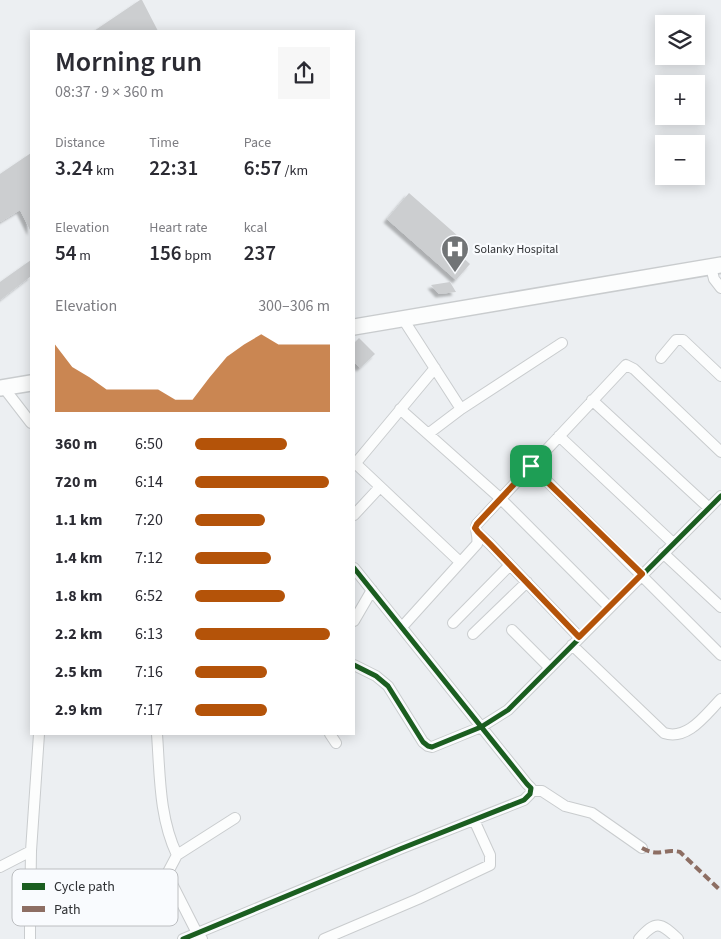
<!DOCTYPE html>
<html lang="en">
<head>
<meta charset="utf-8">
<style>
	:root { --surface:#fff; --page:#f7f7f7; --text:#2b2b33; --muted:#7c7c81; --accent:#b45309 }
	body { margin:0; font-family:"Source Sans 3",sans-serif; background:var(--page); color:var(--text); height:100vh; display:flex; flex-direction:column; font-size:19px; white-space:nowrap }
	* { box-sizing:border-box; margin:0 }
	p { font-size:16px; color:var(--muted) }
	.icon { flex:none; width:28px; height:28px; fill:none; stroke:currentColor; stroke-width:2; stroke-linecap:round; stroke-linejoin:round }
	.map { position:relative; flex:1; overflow:hidden }
	.details { position:absolute; left:30px; top:30px; width:325px; height:705px; display:flex; flex-direction:column; background:var(--surface); border-radius:0px; box-shadow:0 2px 12px #0003 }
	.details>* { flex:none }
	.tools { position:absolute; left:655px; top:15px; display:grid; gap:10px }
	.tools a { display:grid; place-items:center; width:50px; height:50px; border-radius:0px; background:var(--surface); box-shadow:0 2px 12px #0003; font-size:25px }
	.pin { position:absolute; display:grid; place-items:center; width:42px; height:42px; color:#fff; margin:-21px; border-radius:10px; box-shadow:0 2px 8px #0006 }
	.round { display:grid; place-items:center; flex:none; width:52px; height:52px; border-radius:0px; background:var(--page) }
	.headline { display:flex; align-items:center; justify-content:space-between; height:85px; padding:0 25px }
	h1 { font-size:28px; font-weight:600; line-height:38px }
	.stats { display:grid; grid-template-columns:repeat(3,1fr); gap:8px; height:85px; padding:5px 25px }
	.stats div { display:grid; align-content:center }
	.stats b { font-size:21px; font-weight:600 }
	.stats small { font-size:14px; font-weight:400 }
	.stats p { font-size:14px }
	.chart { height:140px; padding:10px 25px }
	.chart p { display:flex; justify-content:space-between }
	.chart svg { width:100%; height:90px; margin-top:5px; fill:var(--accent); opacity:.7 }
	ul { padding:0 25px; list-style:none; font-size:16px }
	li { display:grid; grid-template-columns:80px 60px 1fr; align-items:center; height:38px }
	li i { height:12px; border-radius:6px; background:var(--accent) }
	.map>svg:first-child { display:block }
</style>
</head>
<body>
<div class="map">
<svg width="721" height="939" viewBox="0 0 721 939">
	<defs>
		<filter id="shadow"><feDropShadow dx="-3.5" dy="3.5" stdDeviation="1" flood-color="#0004"/></filter>
	</defs>
	<rect width="100%" height="100%" fill="#eceff2"/>
	<path fill="#ccced0" filter="url(#shadow)" d="M 140,0 L 142,0 L 158,31 L 94,31 Z
		M 31,153 L 31,232 L 20,210 L 0,222 L 0,174 Z
		M 409,193 L 467,244 L 459,254 L 470,264 L 456,280 L 387,219 Z
		M 31,260 L 31,276 L 0,300 L 0,282 Z
		M 450,282 L 456,292 L 439,294 L 431,285 Z
		M 359,338 L 375,354 L 360,368 L 354,362 L 354,343 Z"/>
	<g fill="none" stroke-linecap="round" stroke-linejoin="round">
		<g stroke="#c9ccce" stroke-width="12">
			<path id="street" d="M 711,267 L 714,279 L 721,288
				M 403,319 L 461,409
				M 661,358 L 676,340 L 683,340 L 721,376
				M 4,388 L 31,423
				M 592,400 L 709,508
				M 400,409 L 500,498 L 609,607
				M 428,434 L 461,409 L 562,343
				M 559,436 L 673,543
				M 354,462 L 460,562
				M 355,464 L 435,368
				M 531,465 L 721,655
				M 354,515 L 380,487
				M 478,533 L 490,544 L 579,637
				M 663,553 L 721,607
				M 354,621 L 372,590
				M 453,623 L 510,565
				M 402,627 L 477,544 C 479,536 474,530 477,524 L 626,365 L 634,369 L 721,452
				M 512,630 L 550,668
				M 473,634 L 527,582
				M 572,645 L 664,733 C 688,741 706,714 721,699
				M 354,665 L 376,676 L 388,686 L 423,742 L 428,746 L 432,747 L 481,727 L 508,710 L 721,496
				M 157,734 C 160,775 159,817 177,855
				M 330,734 L 336,743
				M 531,791 L 542,791 L 565,806 L 592,813 L 642,848
				M 31,851 L 30,921 L 167,874 L 197,933 L 202,939
				M 0,867 L 31,851 L 39,734
				M 167,874 L 177,855 L 235,818
				M 30,921 L 30,939
				M 183,939 L 400,849 L 524,800 L 530,794 L 531,788 L 527,784 L 354,568
				M 324,939 L 418,899 L 490,865 L 490,855 L 474,820
				M 639,939 C 656,920 660,922 678,939"/>
		</g>
		<g stroke="#c9ccce" stroke-width="18">
			<path id="secondary" d="M 354,327 L 721,265
				M 0,388 L 31,383"/>
		</g>
		<use href="#street" stroke="#fcfdfd" stroke-width="10"/>
		<use href="#secondary" stroke="#fcfdfd" stroke-width="15"/>
		<path stroke="#8d6e63" stroke-width="4" stroke-dasharray="8 4" stroke-linecap="butt" d="M 642,848 C 660,858 663,848 680,852 L 721,891"/>
		<g stroke="#f9fbfe" stroke-width="8">
			<path id="cycleway" d="M 354,665 L 376,676 L 388,686 L 423,742 L 428,746 L 432,747 L 481,727 L 508,710 L 721,496
				M 183,939 L 400,849 L 524,800 L 530,794 L 531,788 L 527,784 L 354,568"/>
		</g>
		<use href="#cycleway" stroke="#1b5e20" stroke-width="5"/>
	</g>
	<g fill="none" stroke-linecap="round" stroke-linejoin="round">
		<g stroke="#fff" stroke-width="10">
			<path id="route" d="M 531,466 L 642,574 L 579,637 L 490,544 L 478,532 L 475,528 L 477,524 Z"/>
		</g>
		<use href="#route" stroke="#b45309" stroke-width="6"/>
	</g>
	<defs>
		<g id="hospital-pin" transform="scale(1.4375)"><path d="M0 17L-7.5 6A9.5 9.5 0 1 1 7.5 6Z" fill="#717476" stroke="#f9fbfe"/><path d="M-5-5h3v3.5h4V-5h3V5h-3V1.5h-4V5h-3Z" fill="#fff"/></g>
	</defs>
	<g fill-rule="evenodd">
		<use href="#hospital-pin" x="455" y="249"/>
	</g>
	<g text-anchor="middle" dominant-baseline="central" stroke-width="4.5" stroke-linejoin="round" paint-order="stroke">
		<g font-size="12" fill="#2f3134" stroke="#f9fbfe" text-anchor="start">
			<text x="474" y="249">Solanky Hospital</text>
		</g>
	</g>
	<rect x="12" y="869" width="166" height="57" rx="8" fill="#f9fbfe" stroke="#bcbec1" stroke-width="1"/>
	<rect x="22" y="883" width="23" height="7" fill="#1b5e20"/>
	<rect x="22" y="906" width="23" height="6" fill="#8d6e63"/>
	<g font-size="14" fill="#2f3134">
		<text x="54" y="891">Cycle path</text>
		<text x="54" y="914">Path</text>
	</g>
</svg>
<div class="tools">
<a><svg class="icon" aria-label="layers" viewBox="0 0 24 24"><path d="M12 4l9 5-9 5-9-5zM3 14l9 5 9-5"/></svg></a>
<a>+</a>
<a>−</a>
</div>
<div class="pin" style="left:531px;top:466px;background:#1e9e55"><svg class="icon" aria-label="arrive" viewBox="0 0 24 24"><path d="M6 21V4h12l-3 4 3 4H6"/></svg></div>
<section class="details">
<div class="headline"><div><h1>Morning run</h1><p>08:37 · 9 × 360 m</p></div><a class="round"><svg class="icon" aria-label="share" viewBox="0 0 24 24"><path d="M12 15V3M7 8l5-5 5 5M5 13v7h14v-7"/></svg></a></div>
<div class="stats">
<div><p>Distance</p><b>3.24<small> km</small></b></div>
<div><p>Time</p><b>22:31</b></div>
<div><p>Pace</p><b>6:57<small> /km</small></b></div>
</div>
<div class="stats">
<div><p>Elevation</p><b>54<small> m</small></b></div>
<div><p>Heart rate</p><b>156<small> bpm</small></b></div>
<div><p>kcal</p><b>237</b></div>
</div>
<div class="chart"><p><span>Elevation</span>300–306 m</p>
<svg viewBox="0 0 160 44" preserveAspectRatio="none"><path d="M0 44V11L10 22L20 27L30 33L40 33L50 33L60 33L70 38L80 38L90 27L100 17L110 11L120 6L130 11L140 11L150 11L160 11V44z"/></svg>
</div>
<ul>
<li><b>360 m</b>6:50<i style="width:68%"></i></li>
<li><b>720 m</b>6:14<i style="width:99%"></i></li>
<li><b>1.1 km</b>7:20<i style="width:52%"></i></li>
<li><b>1.4 km</b>7:12<i style="width:56%"></i></li>
<li><b>1.8 km</b>6:52<i style="width:67%"></i></li>
<li><b>2.2 km</b>6:13<i style="width:100%"></i></li>
<li><b>2.5 km</b>7:16<i style="width:53%"></i></li>
<li><b>2.9 km</b>7:17<i style="width:53%"></i></li>
</ul>
</section>
</div>
</body>
</html>
